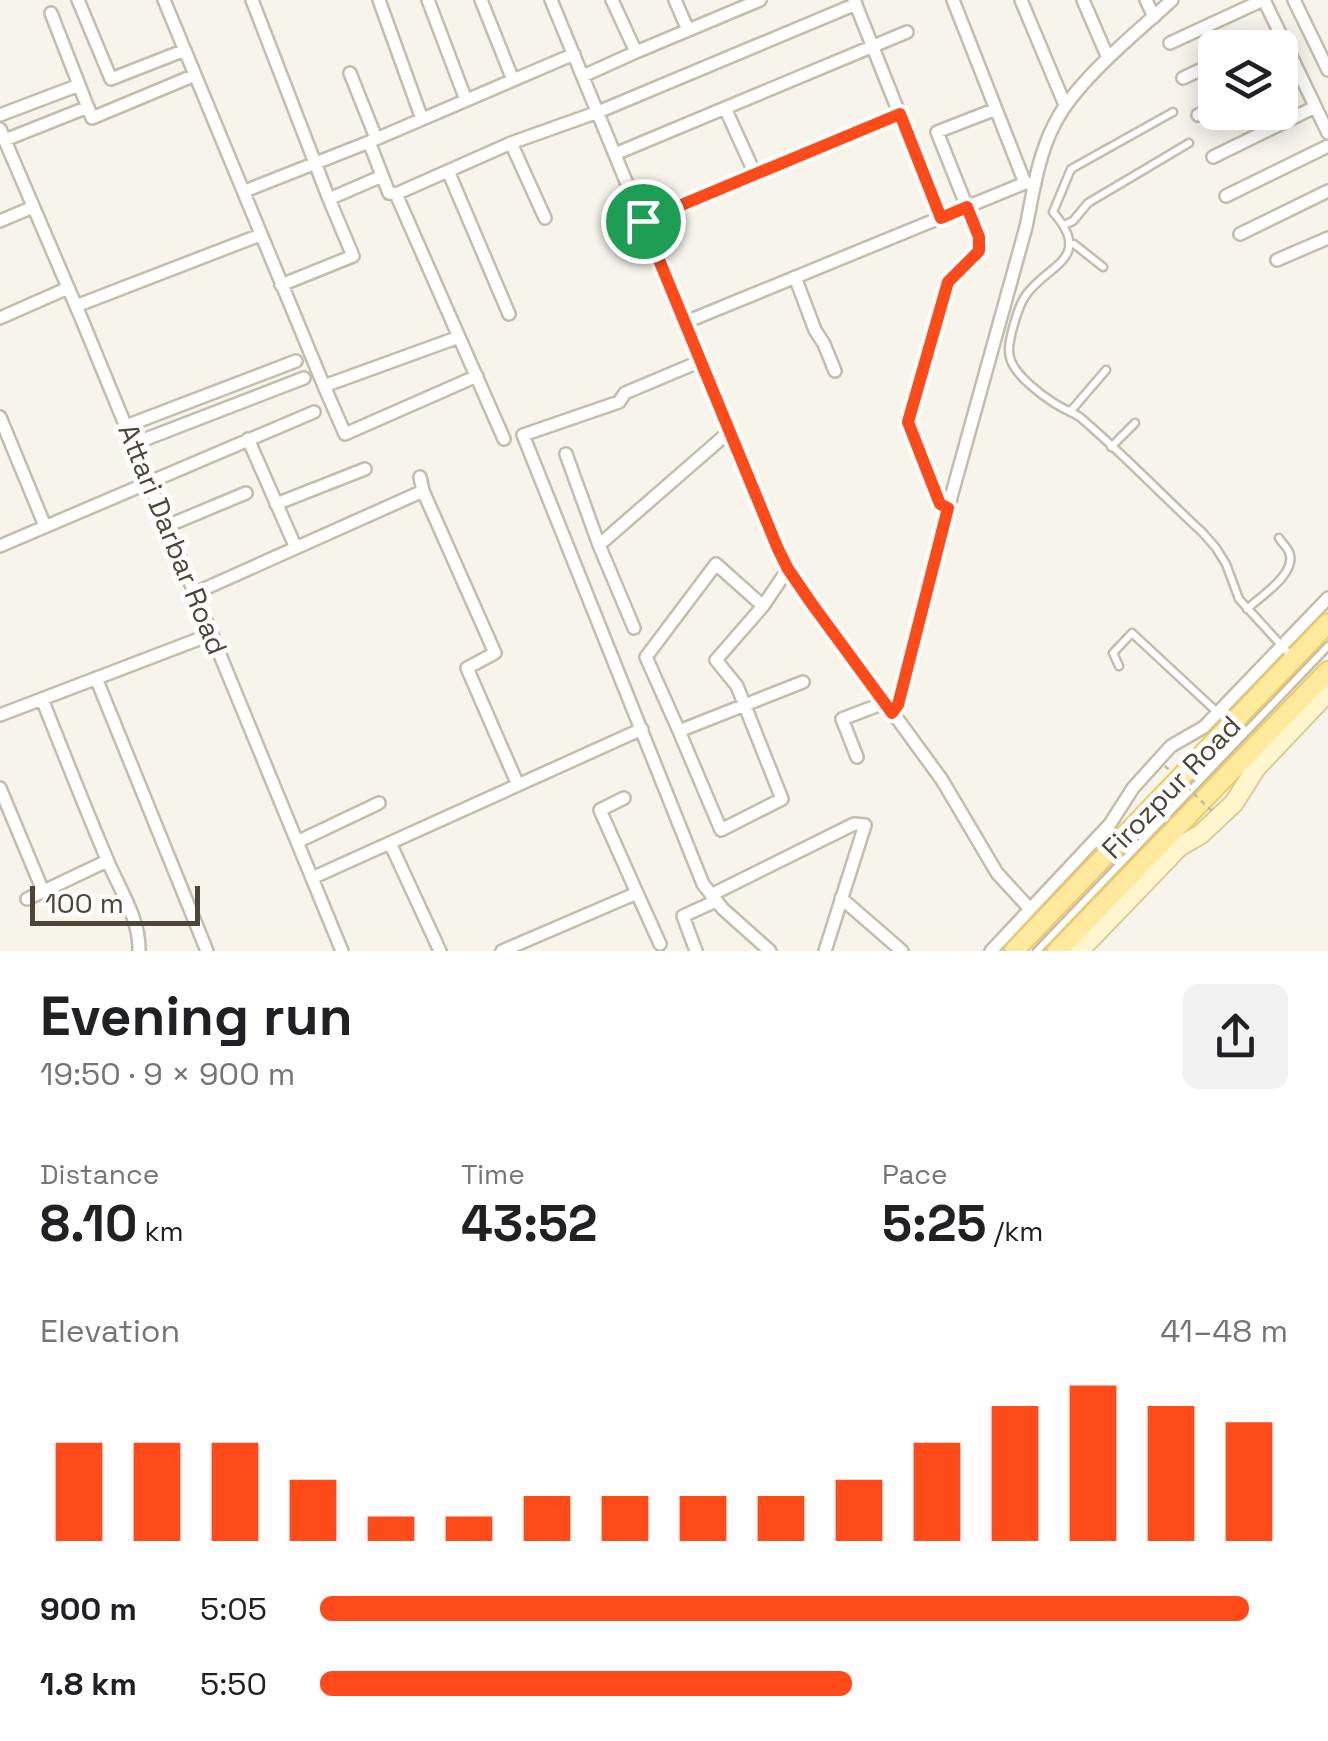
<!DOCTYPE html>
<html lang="en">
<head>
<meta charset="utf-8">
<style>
	:root { --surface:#fff; --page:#f2f2f2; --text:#202124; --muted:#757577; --accent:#ff4b1a }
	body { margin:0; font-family:"Space Grotesk",sans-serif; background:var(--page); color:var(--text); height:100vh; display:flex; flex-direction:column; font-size:38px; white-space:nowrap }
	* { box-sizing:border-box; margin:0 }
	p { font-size:32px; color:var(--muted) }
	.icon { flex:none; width:55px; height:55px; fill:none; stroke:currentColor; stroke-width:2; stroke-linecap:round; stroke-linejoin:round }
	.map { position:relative; height:951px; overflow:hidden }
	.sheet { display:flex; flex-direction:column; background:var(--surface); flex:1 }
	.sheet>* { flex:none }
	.controls { position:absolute; left:1198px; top:30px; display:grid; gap:20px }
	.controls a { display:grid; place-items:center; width:100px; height:100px; border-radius:15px; background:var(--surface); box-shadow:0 5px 25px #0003; font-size:50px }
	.scale { position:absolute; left:30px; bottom:25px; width:170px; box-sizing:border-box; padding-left:10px; border:5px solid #4c4538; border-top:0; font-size:28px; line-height:35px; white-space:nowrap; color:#4c4538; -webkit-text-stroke:8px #fff; paint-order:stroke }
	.pin { position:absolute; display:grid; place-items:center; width:85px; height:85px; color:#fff; margin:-42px; border:5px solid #fff; border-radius:50%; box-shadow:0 2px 10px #0007 }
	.round { display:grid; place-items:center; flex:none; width:105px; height:105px; border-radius:15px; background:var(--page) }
	.summary { display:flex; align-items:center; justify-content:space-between; height:170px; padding:0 40px }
	h1 { font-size:55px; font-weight:700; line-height:75px }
	.stats { display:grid; grid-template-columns:repeat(3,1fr); gap:15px; height:170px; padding:10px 40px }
	.stats div { display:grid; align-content:center }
	.stats b { font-size:50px; font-weight:700 }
	.stats small { font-size:28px; font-weight:400 }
	.stats p { font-size:28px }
	.chart { height:280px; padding:20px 40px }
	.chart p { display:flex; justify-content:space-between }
	.chart svg { width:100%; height:180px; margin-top:10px; stroke:var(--accent); stroke-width:6 }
	ul { padding:0 40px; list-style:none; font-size:32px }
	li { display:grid; grid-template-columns:160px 120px 1fr; align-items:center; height:75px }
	li i { height:25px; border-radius:12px; background:var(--accent) }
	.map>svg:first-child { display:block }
</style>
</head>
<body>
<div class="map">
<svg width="1328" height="951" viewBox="0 0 1328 951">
	<rect width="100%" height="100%" fill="#f6f4eb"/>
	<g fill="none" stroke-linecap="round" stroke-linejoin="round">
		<g stroke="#c3bdad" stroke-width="11">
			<path id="lane" d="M 1173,112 L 1071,169 L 1053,212 C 1094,259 1048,264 1026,295 C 1018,306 1016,318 1012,331 C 1010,341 1007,351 1011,361 C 1018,377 1040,394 1054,403 C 1063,409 1073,412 1081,418 C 1123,454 1162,495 1203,533 L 1216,548 L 1226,564 L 1239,599 L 1293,658
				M 1064,225 L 1073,221 L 1088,203 L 1189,143
				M 1069,245 L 1074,244 L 1103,267
				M 1070,412 L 1106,370
				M 1111,447 L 1135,423
				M 1247,609 C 1261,596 1298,573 1289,552 C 1287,547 1282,543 1279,538
				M 1119,666 L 1113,653 L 1132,633 L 1217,712
				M 1037,951 L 1328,646"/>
		</g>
		<g stroke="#c3bdad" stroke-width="16">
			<path id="street" d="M 78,0 L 111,79 L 185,50
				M 164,0 L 324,386 L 459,337
				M 252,0 L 329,199
				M 379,0 L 422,119
				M 428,0 L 466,100
				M 481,0 L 513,80
				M 551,0 L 778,549 L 788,569 L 942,780 L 997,873 L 1030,909
				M 675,0 L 688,30
				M 854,0 L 941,218
				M 953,0 L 1025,183
				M 1021,0 L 1065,105
				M 1083,0 L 1108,58
				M 1146,0 L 1154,17
				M 1264,0 L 1328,133
				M 1294,0 L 1328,70
				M 51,13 L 92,118 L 195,75
				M 1170,43 L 1263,0
				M 1248,48 L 1280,33
				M 636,52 L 760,0
				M 350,73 L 376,138
				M 583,76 L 636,52 L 612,0
				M 1183,78 L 1215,63
				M 1280,78 L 1297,70
				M 725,108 L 755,174
				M 0,115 L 79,85
				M 1198,115 L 1215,108
				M 0,129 L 82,320 L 342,951
				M 5,140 L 88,107
				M 615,154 L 907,32
				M 1213,157 L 1315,107
				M 448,171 L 509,314
				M 245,191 L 369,142
				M 396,194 L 389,193 L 369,142 L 574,54
				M 1226,196 L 1328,146
				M 545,218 L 511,143 L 598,112 L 856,4
				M 0,221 L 33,207
				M 643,221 L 900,114
				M 1240,234 L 1328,191
				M 1277,260 L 1328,238
				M 795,277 L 815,330 L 824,344 L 835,371
				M 281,285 L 353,256 L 329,199 L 382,176
				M 76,306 L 260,235
				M 0,318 L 68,288
				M 686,322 L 1025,183 L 1035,184
				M 701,361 L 625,393 L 619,402 L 523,435 L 703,884 L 723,909 L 770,951
				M 324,386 L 345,434 L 477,376
				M 0,417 L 45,526
				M 126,426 L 296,361
				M 248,439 L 296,548
				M 504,439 L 396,194 L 511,143
				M 133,444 L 304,378
				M 566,454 L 599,545
				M 423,491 L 495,653 L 467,668 L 518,785
				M 276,504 L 365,469
				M 948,508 L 940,504 L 908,423 L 948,282 L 979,251 L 979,237 L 937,132 L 996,109
				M 167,526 L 246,493
				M 0,546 L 314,412
				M 195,593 L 423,491 L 420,477
				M 763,606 L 716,564 L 646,657 L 679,731 L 803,682
				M 634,628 L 599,545 L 730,431
				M 96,678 L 207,951
				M 42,699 C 63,752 84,805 106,857 C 118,887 140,918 139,951
				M 892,713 L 898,705 L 948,508 L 1026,227 C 1033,193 1038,155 1055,123 C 1077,80 1136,33 1172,0
				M 0,715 L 212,634
				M 679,731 L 721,830 L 782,799 L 737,686 L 716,660 L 763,606 L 788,569
				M 857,757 L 842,719 L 876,706 L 882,701
				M 0,788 L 43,891
				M 624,798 L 600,810 L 637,893
				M 297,842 L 379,803
				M 390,843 L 440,951
				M 312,878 L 642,729
				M 711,895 L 854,824 L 865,825 L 825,951
				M 841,898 L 902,951
				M 27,899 L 107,861
				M 502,951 L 637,893 L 660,944
				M 696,951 L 683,916 L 716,901
				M 991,951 L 1110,824 L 1133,788 L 1171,746 L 1204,727 L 1328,598"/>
		</g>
		<g stroke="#dacc98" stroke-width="22">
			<path id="secondary" d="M 1079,951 L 1179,847 L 1201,834 L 1234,803 L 1256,768 L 1328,692"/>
		</g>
		<g stroke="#edcc62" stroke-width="22">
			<path id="primary" d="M 1014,951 L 1328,623
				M 1057,951 L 1328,671"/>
		</g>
		<use href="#lane" stroke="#fff" stroke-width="6"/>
		<use href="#street" stroke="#fff" stroke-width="11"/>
		<use href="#secondary" stroke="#fff6cd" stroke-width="18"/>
		<use href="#primary" stroke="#ffe99c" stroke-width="18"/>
		<path stroke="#c6ba9d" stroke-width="2.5" stroke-dasharray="5 5" stroke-linecap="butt" d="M 1165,766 L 1212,811"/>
	</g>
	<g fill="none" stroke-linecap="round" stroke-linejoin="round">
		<g stroke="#fff" stroke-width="20">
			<path id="route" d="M 900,114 L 941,218 L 967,207 L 979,237 L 979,251 L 948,282 L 908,422 L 940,504 L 948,508 L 898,705 L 892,713 L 812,604 L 788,569 L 778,549 L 643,221 Z"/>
		</g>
		<use href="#route" stroke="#ff4b1a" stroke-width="12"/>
	</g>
	<g text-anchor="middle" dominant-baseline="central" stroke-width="10" stroke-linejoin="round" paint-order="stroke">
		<g font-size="28" fill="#4c4538" stroke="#fff">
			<text transform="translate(173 539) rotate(68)">Attari Darbar Road</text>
			<text transform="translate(1171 787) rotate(-46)">Firozpur Road</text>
		</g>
	</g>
</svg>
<div class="controls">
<a><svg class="icon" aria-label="layers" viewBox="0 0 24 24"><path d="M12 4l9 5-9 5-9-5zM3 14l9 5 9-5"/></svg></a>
</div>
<div class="scale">100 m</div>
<div class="pin" style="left:643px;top:221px;background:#1e9e55"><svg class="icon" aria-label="arrive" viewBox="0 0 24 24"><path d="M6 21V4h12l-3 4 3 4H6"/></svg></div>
</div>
<section class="sheet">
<div class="summary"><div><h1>Evening run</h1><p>19:50 · 9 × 900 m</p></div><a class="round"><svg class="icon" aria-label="share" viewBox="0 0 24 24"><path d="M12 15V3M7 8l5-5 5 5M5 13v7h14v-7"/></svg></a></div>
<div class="stats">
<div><p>Distance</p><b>8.10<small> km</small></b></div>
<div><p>Time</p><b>43:52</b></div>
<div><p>Pace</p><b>5:25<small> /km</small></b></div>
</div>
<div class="chart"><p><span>Elevation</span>41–48 m</p>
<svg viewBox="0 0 160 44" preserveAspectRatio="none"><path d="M5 44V20M15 44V20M25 44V20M35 44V29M45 44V38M55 44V38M65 44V33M75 44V33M85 44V33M95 44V33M105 44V29M115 44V20M125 44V11M135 44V6M145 44V11M155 44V15"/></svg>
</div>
<ul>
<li><b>900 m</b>5:05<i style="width:96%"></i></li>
<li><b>1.8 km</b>5:50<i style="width:55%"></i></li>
</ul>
</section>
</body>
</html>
